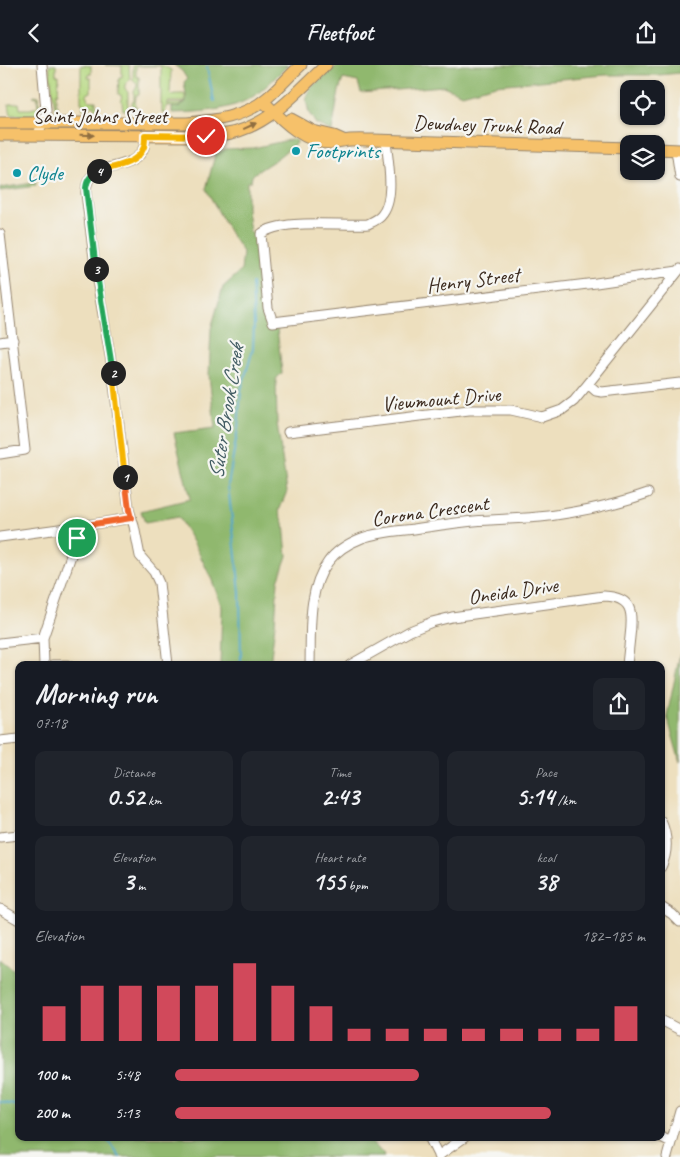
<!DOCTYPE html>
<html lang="en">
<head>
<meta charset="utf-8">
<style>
	:root { --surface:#171b24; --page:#20242c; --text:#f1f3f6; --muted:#9ea1a6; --accent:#d1495b }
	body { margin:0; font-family:Caveat,sans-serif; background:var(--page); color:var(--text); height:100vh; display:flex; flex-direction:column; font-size:19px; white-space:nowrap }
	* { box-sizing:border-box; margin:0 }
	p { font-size:16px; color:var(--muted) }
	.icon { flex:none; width:28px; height:28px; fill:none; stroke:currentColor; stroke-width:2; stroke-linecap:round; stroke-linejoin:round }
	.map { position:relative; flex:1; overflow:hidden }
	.side { position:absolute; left:15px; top:596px; width:650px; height:480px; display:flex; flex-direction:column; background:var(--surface); border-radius:10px; box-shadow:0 1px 4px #0004 }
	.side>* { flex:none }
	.buttons { position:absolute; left:620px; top:15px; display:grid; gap:10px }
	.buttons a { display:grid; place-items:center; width:45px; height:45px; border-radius:10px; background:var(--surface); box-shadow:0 1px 4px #0004; font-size:25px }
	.pin { position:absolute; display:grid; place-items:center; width:42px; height:42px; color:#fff; margin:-21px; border:2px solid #fff; border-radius:50%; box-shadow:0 1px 5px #0007 }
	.km { position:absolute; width:25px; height:25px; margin:-12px; border-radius:50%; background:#222; color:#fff; font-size:14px; line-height:25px; text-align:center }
	.round { display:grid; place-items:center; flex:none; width:52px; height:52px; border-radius:10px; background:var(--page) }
	.headline { display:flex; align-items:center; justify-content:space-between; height:85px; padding:0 20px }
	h1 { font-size:28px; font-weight:800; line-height:38px }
	.stats { display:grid; grid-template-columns:repeat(3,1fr); gap:8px; height:85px; padding:5px 20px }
	.stats div { display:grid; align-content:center; border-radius:10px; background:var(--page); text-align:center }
	.stats b { font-size:25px; font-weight:800 }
	.stats small { font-size:14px; font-weight:400 }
	.stats p { font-size:14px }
	.chart { height:140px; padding:10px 20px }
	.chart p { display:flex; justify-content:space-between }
	.chart svg { width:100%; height:90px; margin-top:5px; stroke:var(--accent); stroke-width:6 }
	ul { padding:0 20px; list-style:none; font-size:16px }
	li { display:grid; grid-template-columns:80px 60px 1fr; align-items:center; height:38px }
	li i { height:12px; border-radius:6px; background:var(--accent) }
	header { display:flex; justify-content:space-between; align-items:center; height:65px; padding:0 20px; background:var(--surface); font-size:22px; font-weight:800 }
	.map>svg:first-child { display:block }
</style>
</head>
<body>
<header><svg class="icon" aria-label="back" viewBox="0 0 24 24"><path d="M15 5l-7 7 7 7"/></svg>Fleetfoot<svg class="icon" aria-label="share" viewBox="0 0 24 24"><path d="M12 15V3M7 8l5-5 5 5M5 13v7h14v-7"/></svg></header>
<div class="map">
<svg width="680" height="1092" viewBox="0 0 680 1092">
	<rect width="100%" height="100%" fill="#f6f6f2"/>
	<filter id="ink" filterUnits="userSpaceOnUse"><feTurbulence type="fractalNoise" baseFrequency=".02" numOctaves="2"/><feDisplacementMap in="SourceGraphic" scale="10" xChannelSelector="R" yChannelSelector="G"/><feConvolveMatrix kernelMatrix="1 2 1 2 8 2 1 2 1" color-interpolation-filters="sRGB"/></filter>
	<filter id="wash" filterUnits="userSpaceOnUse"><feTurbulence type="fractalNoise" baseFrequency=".0096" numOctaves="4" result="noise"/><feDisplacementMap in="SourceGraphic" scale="20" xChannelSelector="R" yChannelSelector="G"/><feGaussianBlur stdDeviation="1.12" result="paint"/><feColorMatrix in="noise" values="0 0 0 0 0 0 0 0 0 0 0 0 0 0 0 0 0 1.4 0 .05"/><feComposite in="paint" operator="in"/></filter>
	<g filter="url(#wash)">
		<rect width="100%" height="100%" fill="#eddfbe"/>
		<path fill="#b5d880" stroke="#78814f" d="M 49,0 L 56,0 L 56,10 L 59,11 L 58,28 L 56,28 L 56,40 L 58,40 L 58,45 L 55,45 Z
			M 81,0 L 91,1 L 91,9 L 89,9 L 88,13 L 91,13 L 91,27 L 87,29 L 87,32 L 89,36 L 96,36 L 96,40 L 98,41 L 98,44 L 95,44 L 94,40 L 89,40 L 89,44 L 83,44 L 83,38 L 81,38 Z
			M 105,0 L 129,0 L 130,15 C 124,18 123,23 128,27 L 128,45 L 123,45 L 121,30 L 118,29 L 119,12 L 122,12 L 122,1 Z
			M 133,0 L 162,0 L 171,5 L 170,28 L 172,30 L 176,29 L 185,29 L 185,37 L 168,37 L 167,39 L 181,39 L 186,38 L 178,42 L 166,41 L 165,48 L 162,47 L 162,39 L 161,39 L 161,1 L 136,1 L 136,12 L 139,12 L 139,30 L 136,30 L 135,42 L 137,42 L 137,45 L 134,45 L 134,41 L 132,41 L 132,37 L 134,36 L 134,27 L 137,21 L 137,18 L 133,15 Z
			M 35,30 L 38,31 L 40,44 L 40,48 L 34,50 L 11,50 L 9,39 L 19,38 L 20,44 L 30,44 L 38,42 L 37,32 L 33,31 Z"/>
		<path fill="#90b86e" stroke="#667146" d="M 174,0 L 288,0 C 280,8 271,17 262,25 C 237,46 204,47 172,48 L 172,42 L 178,42 L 186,37 L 186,29 L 184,17 L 187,14 L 182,6 Z
			M 338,0 L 680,0 L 680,8 L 659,10 L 605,10 L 496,20 L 462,29 L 443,21 L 361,28 L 358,17 L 343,14 L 339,26 L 332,66 L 316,59 L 309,48 L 306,35 L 310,23 Z
			M 293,74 L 297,77 L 275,95 L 255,108 L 252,111 L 251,116 L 247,117 L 247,145 L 250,167 L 255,170 L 265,242 L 268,258 L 277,263 L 282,308 L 276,314 L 277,358 L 287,426 L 279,446 L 284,458 L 287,491 L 278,516 L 275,559 L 270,600 L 220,600 L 222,542 L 211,513 L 195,480 L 178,452 L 145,458 L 141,446 L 190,434 L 174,368 L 215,363 L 209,310 L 211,264 L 223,222 L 241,206 L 243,187 L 230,168 L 206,124 L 215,90 L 225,84 L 253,83 Z
			M 35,112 L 36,121 L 0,126 L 0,123 L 34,118 L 34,113 Z
			M 680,589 L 680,697 L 667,651 Z
			M 0,893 L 19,909 L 19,1072 L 366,1073 L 370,1075 L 383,1089 L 384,1092 L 0,1092 Z"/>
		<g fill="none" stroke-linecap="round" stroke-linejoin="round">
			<path stroke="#4da6ca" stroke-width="2" d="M 207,2 L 214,36
				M 241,600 L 240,527 L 228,420 L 238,363 L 241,325 L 253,284 L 254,259 L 252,218
				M 0,1037 L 19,1041
				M 105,1072 L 120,1092"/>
		</g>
	</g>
	<g filter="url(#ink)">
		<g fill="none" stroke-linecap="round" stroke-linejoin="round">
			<g stroke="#94846e" stroke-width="11">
				<path id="minor" d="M 38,69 L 46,50 L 46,45 L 42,0
					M 145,70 C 145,74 145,79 144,82 C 134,111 85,92 86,128 L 96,209 L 112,302 L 129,445 L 134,461 L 140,491 L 154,507 L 159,518 L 168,600
					M 386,76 C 388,96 396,135 381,151 C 377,155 372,157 368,159 C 340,161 282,153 261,169 L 268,243 L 273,257 L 596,218 L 678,206
					M 676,85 L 680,112
					M 0,277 L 13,275
					M 588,319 L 596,326 L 602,327 L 680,318
					M 288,367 L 469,345 L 511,345 L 542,352 L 562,345 L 574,336 L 588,319 L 680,204
					M 0,389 L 25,385 L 0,169
					M 0,472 L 81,461 L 131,453
					M 0,578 L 43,573
					M 44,600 L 43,573 L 81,461
					M 52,600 L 68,600
					M 310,600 C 311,567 307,525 328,497 C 336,486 349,478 362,473 C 378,467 396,466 414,464 C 434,461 454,458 474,456 C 499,454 524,454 549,451 C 585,446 614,440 648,428
					M 350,600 L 410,566 L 432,557 L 452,552 L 604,531 C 633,532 633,548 630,572 C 629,581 628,591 627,600
					M 0,676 L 19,674
					M 661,756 C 668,771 668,788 661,802
					M 0,772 L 19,770
					M 661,842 L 672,849 L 680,857
					M 0,844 L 19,855
					M 661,955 L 680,965
					M 429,1072 L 439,1092
					M 661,1072 L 671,1077
					M 438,1091 L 465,1072
					M 667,1092 L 680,1046"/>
			</g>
			<g stroke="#94846e" stroke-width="13">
				<path id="major" d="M 263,36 C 281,54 303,78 331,78 C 335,78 339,76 343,76 C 353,74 364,75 374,75 L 629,83
					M 291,54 L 313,66 L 334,71 L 343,75
					M 0,58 L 187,58 C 214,56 245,52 267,33 C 279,23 289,11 301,0
					M 0,70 L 189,71 C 206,71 223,71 239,66 C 274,55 300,24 326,0
					M 656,84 L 680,85"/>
			</g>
			<use href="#minor" stroke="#fff" stroke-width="9"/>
			<use href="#major" stroke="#f6c16b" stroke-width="11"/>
		</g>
		<defs><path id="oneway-solid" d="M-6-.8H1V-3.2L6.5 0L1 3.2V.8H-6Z" transform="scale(1.25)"/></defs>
		<g fill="#8f6e41">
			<use href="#oneway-solid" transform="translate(250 61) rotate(-25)"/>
			<use href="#oneway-solid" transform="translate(87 70) rotate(1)"/>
		</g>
	</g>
	<g fill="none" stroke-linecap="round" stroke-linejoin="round" filter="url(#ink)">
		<g stroke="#fff" stroke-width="10">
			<path id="split-1" d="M 77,473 L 81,461 L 131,453 L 129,445 L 125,412"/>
		</g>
		<g stroke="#fff" stroke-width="10">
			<path id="split-2" d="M 113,308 L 125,412"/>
		</g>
		<g stroke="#fff" stroke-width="10">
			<path id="split-3" d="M 96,204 L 113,308"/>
		</g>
		<g stroke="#fff" stroke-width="10">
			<path id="split-4" d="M 96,204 L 86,123 C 87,114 91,110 99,106"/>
		</g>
		<g stroke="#fff" stroke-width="10">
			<path id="split-5" d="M 99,106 C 114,102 138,99 144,82 C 145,79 145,74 145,70 L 206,71"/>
		</g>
		<use href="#split-1" stroke="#f0652b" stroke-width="6"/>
		<use href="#split-2" stroke="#f5b400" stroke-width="6"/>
		<use href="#split-3" stroke="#22a559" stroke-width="6"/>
		<use href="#split-4" stroke="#22a559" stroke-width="6"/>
		<use href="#split-5" stroke="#f5b400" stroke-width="6"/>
	</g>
	<g fill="#0f9aa8" stroke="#f6f6f2" stroke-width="2">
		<circle cx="296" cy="86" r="5"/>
		<circle cx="17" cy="108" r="5"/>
	</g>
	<g text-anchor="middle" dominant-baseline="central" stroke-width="4.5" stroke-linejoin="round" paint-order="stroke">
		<g font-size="21" fill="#3b2a1e" stroke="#f6f6f2">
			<text x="100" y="51">Saint Johns Street</text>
			<text transform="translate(487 60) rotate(2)">Dewdney Trunk Road</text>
			<text transform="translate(473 215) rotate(-7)">Henry Street</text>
			<text transform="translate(441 334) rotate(-5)">Viewmount Drive</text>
			<text transform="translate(430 446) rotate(-8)">Corona Crescent</text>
			<text transform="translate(513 526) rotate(-8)">Oneida Drive</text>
		</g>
		<g font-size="21" fill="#0d838f" stroke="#f6f6f2" text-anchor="start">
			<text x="306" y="86">Footprints</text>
			<text x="27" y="108">Clyde</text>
		</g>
		<g font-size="22" font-style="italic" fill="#425c63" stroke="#f6f6f2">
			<text transform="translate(226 347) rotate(-81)">Suter Brook Creek</text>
		</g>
	</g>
</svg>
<div class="buttons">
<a><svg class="icon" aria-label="locate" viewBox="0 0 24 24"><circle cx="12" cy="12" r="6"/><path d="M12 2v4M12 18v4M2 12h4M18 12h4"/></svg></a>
<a><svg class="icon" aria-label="layers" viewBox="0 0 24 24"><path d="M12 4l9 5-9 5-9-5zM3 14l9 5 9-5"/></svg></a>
</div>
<div class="pin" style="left:77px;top:473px;background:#1e9e55"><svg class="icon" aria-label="arrive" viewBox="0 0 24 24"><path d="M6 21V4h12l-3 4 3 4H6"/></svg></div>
<div class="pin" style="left:206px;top:71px;background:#d93025"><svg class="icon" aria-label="check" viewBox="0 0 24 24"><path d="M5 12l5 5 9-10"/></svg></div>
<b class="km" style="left:125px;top:412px">1</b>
<b class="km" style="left:113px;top:308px">2</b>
<b class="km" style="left:96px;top:204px">3</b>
<b class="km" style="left:99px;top:106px">4</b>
<section class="side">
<div class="headline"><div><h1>Morning run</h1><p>07:18</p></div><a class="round"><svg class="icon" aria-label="share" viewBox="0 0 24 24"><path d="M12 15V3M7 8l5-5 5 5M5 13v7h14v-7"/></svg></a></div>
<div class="stats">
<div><p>Distance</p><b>0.52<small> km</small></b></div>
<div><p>Time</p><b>2:43</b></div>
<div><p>Pace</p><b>5:14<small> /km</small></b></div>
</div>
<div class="stats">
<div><p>Elevation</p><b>3<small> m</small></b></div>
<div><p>Heart rate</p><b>155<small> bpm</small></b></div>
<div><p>kcal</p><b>38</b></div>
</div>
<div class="chart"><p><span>Elevation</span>182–185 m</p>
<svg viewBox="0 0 160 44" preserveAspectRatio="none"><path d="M5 44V27M15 44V17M25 44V17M35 44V17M45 44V17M55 44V6M65 44V17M75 44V27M85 44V38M95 44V38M105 44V38M115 44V38M125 44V38M135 44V38M145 44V38M155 44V27"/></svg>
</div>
<ul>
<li><b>100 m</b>5:48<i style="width:52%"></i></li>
<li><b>200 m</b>5:13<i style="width:80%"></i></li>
</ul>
</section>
</div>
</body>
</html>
